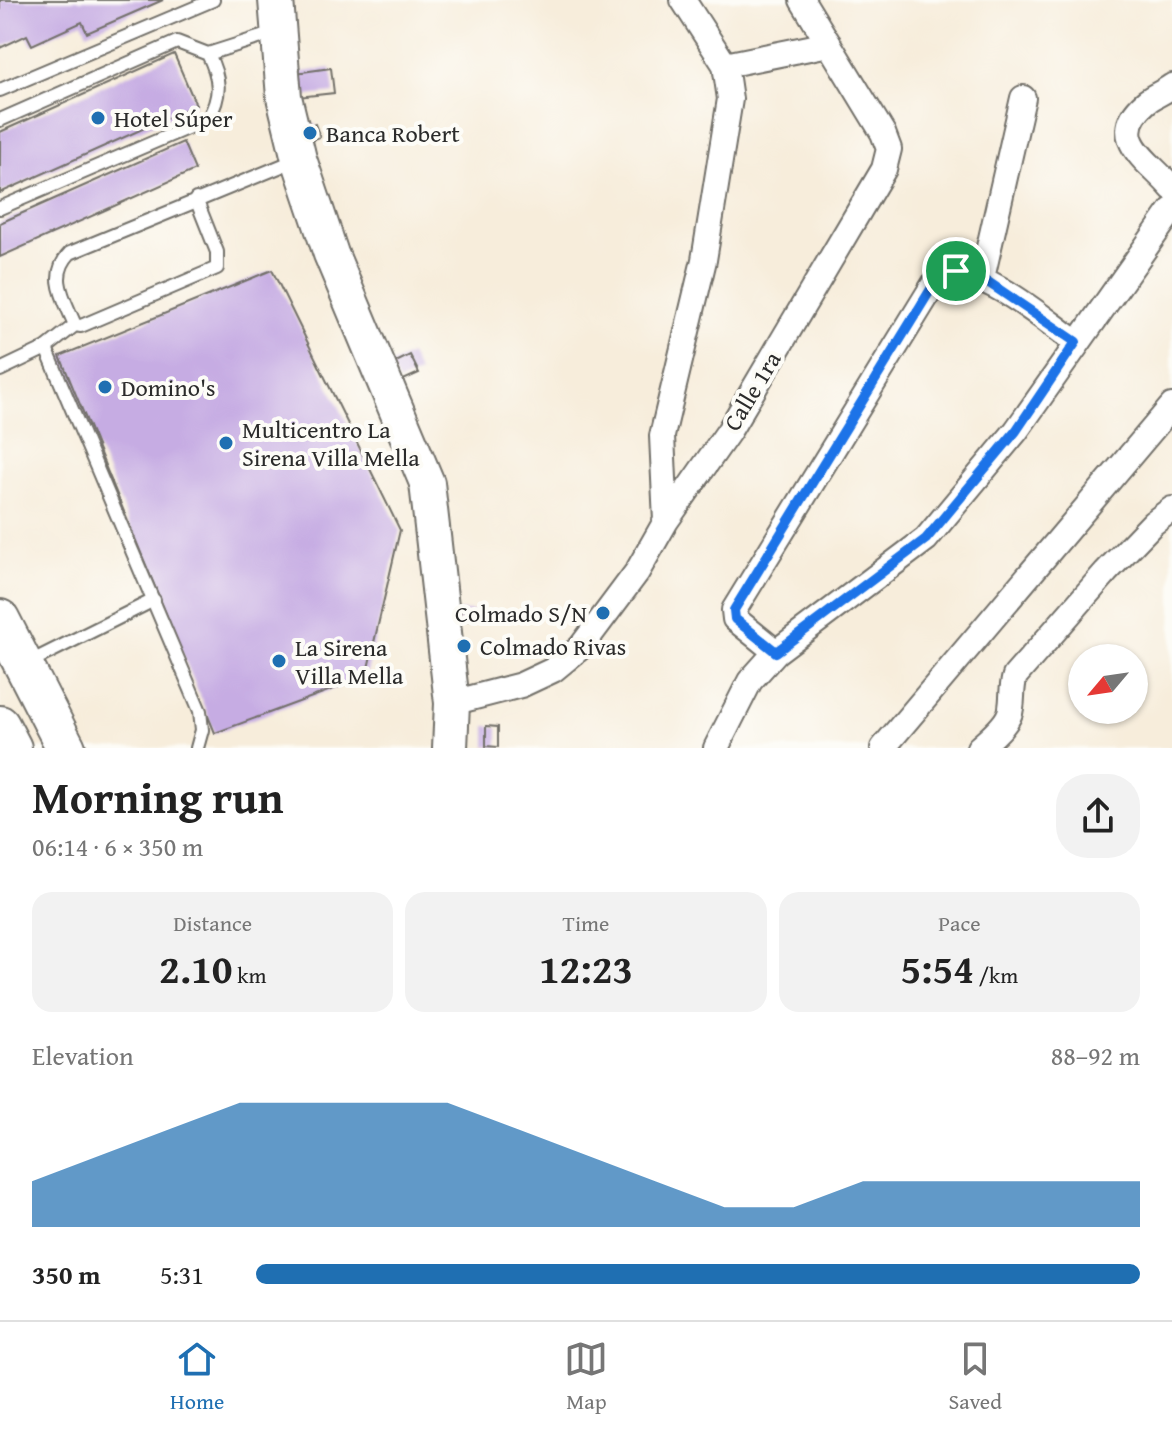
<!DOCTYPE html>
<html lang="en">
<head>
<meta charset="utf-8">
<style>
	:root { --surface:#fff; --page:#f2f2f2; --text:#222; --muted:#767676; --line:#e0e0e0; --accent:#1f6fb2 }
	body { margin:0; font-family:"Gentium Book Plus",serif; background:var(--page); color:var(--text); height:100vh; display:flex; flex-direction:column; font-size:30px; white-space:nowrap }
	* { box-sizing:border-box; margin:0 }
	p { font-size:26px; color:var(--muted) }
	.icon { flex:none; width:44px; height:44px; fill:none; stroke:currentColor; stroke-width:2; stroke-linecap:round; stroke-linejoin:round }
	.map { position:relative; height:748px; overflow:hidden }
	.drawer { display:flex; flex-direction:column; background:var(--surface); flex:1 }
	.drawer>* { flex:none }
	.needle { width:52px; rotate:241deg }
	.tools { position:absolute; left:1068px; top:644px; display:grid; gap:16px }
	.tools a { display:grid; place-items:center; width:80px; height:80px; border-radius:50%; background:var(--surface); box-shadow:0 2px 6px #0004; font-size:40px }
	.pin { position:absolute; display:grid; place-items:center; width:68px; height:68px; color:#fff; margin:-34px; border:4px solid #fff; border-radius:50%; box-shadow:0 2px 8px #0007 }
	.round { display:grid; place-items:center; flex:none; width:84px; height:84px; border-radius:32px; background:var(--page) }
	.overview { display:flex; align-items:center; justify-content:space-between; height:136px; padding:0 32px }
	h1 { font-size:44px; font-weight:700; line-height:60px }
	.stats { display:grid; grid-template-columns:repeat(3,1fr); gap:12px; height:136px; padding:8px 32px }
	.stats div { display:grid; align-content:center; border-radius:20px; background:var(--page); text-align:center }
	.stats b { font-size:40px; font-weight:700 }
	.stats small { font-size:22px; font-weight:400 }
	.stats p { font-size:22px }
	.chart { height:224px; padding:16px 32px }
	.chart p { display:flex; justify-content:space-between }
	.chart svg { width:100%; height:144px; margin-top:8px; fill:var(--accent); opacity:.7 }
	ul { padding:0 32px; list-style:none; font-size:26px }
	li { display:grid; grid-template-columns:128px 96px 1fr; align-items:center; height:60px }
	li i { height:20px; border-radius:10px; background:var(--accent) }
	.dock { display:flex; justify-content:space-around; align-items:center; height:112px; border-top:2px solid var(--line); background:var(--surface); font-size:22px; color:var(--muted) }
	.dock a { display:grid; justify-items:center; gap:4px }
	.dock .selected { color:var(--accent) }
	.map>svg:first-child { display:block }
</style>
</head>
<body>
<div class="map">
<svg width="1172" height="748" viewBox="0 0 1172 748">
	<rect width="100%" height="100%" fill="#fdfcf7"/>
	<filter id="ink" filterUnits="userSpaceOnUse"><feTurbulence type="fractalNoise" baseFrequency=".0125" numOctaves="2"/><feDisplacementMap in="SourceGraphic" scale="16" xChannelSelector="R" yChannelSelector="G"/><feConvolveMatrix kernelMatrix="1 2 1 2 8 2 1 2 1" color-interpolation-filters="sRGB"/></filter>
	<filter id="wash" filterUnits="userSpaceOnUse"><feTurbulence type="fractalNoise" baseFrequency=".006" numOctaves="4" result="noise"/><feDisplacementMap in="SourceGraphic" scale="32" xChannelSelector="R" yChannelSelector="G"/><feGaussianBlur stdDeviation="1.8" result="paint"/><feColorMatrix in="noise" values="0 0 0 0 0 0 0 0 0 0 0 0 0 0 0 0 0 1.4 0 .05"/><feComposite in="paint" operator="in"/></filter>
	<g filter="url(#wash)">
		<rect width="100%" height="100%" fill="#f7eddb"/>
		<g id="blocks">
			<path fill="#c6ace3" d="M 0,0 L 163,0 L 87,33 L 82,22 L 32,45 L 27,35 L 0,48 Z
				M 174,54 L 196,105 L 0,193 L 0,132 Z
				M 331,68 L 334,93 L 298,97 L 295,73 Z
				M 315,124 L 320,137 L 306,142 L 301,129 Z
				M 183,142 L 195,170 L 0,257 L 0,223 Z
				M 272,270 L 400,530 L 366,677 L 215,733 L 60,356 Z
				M 410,355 L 419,373 L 399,382 L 390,365 Z
				M 458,611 L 477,611 L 477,620 L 458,621 Z
				M 486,726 L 498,727 L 498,747 L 486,746 Z"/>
		</g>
	</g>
	<g filter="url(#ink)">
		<use href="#blocks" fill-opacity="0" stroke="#726f69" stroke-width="2"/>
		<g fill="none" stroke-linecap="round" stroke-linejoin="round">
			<g stroke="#726f69" stroke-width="16">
				<path id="lane" d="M 208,54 L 277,32
					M 0,90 L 213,0
					M 0,120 L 177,42 L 208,54 C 220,78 222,95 208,119 L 0,208
					M 75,325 C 64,298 48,276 70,253 L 296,160
					M 46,348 L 200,711 L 202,730 L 197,748
					M 0,370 L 46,348 L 75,325 L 81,326 L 217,268 L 217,252 L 196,199
					M 26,664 L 154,600"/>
			</g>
			<g stroke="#726f69" stroke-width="28">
				<path id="street" d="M 725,65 L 829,44
					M 1172,86 C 1164,92 1153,96 1146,102 C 1104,138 1151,162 1172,188
					M 982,278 L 1023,98
					M 666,521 L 662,436 L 704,260 L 730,99 L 725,65 L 683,0
					M 776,652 L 735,619 L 734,610 L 939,276 C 978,260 1044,320 1076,342
					M 452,703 L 521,685 L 553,670 L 581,647 L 637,572 L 666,521 L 729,431 L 884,169 L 889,149 L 883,133 L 802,0
					M 716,748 L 750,681 L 776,652 L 926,539 L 1016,431 L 1172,210
					M 883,748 L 1172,406
					M 979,748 C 990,738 1010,723 1011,708 C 1013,696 1011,688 1015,676 L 1106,572 L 1153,523 L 1172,509"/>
			</g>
			<g stroke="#726f69" stroke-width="38">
				<path id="secondary" d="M 276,0 L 284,97 L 299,159 L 331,254 L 427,483 L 452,703 L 450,748"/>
			</g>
			<g stroke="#726f69" stroke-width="42">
				<path id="primary" d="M 0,619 L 66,748
					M 0,725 L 12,748"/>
			</g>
			<use href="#lane" stroke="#fff" stroke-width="12"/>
			<use href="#street" stroke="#fff" stroke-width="24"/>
			<use href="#secondary" stroke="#fff" stroke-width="34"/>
			<use href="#primary" stroke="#fff" stroke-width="38"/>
		</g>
	</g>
	<g fill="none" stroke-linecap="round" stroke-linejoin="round" filter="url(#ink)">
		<g stroke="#fff" stroke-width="16">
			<path id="route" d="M 956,271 L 982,278 L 1076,342 L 1016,431 L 926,539 L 776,652 L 735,619 L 734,610 L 939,276 Z"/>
		</g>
		<use href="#route" stroke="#1a73e8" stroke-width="10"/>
	</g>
	<g fill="#1f6fb2" stroke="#fdfcf7" stroke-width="3">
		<circle cx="98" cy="118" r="8"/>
		<circle cx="310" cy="133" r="8"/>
		<circle cx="105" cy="387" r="8"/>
		<circle cx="226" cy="443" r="8"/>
		<circle cx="603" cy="613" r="8"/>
		<circle cx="464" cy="646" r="8"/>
		<circle cx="279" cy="661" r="8"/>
	</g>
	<g text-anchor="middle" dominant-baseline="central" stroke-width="8" stroke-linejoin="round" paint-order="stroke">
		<g font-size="24" fill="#2b2b2b" stroke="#fdfcf7" text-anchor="start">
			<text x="114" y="118">Hotel Súper</text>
			<text x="326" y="133">Banca Robert</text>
			<text x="121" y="387">Domino's</text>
			<text x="242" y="429">Multicentro La<tspan x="242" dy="28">Sirena Villa Mella</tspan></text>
			<text x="587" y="613" text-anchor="end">Colmado S/N</text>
			<text x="480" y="646">Colmado Rivas</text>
			<text x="295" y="647">La Sirena<tspan x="295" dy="28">Villa Mella</tspan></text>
		</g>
		<g font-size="24" fill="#2b2b2b" stroke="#fdfcf7">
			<text transform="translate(752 391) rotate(-59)">Calle 1ra</text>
		</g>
	</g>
</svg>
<div class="tools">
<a><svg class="needle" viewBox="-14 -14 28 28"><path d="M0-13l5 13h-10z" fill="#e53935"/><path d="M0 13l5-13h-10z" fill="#767676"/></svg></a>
</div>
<div class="pin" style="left:956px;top:271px;background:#1e9e55"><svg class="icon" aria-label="arrive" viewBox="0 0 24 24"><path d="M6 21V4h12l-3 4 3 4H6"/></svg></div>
</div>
<section class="drawer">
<div class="overview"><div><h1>Morning run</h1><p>06:14 · 6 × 350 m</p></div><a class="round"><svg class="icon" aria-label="share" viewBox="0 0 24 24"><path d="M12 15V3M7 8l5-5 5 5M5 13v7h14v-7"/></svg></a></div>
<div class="stats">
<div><p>Distance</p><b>2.10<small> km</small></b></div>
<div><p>Time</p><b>12:23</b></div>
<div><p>Pace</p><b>5:54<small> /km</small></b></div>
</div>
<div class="chart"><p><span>Elevation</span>88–92 m</p>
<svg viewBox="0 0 160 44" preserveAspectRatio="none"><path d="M0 44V30L10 22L20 14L30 6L40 6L50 6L60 6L70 14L80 22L90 30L100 38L110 38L120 30L130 30L140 30L150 30L160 30V44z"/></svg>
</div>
<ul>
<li><b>350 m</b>5:31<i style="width:100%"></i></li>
</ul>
</section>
<nav class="dock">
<a class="selected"><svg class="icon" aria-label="home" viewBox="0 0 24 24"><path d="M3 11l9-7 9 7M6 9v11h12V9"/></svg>Home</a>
<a><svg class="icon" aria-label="map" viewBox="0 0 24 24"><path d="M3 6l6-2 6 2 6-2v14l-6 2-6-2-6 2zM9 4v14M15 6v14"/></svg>Map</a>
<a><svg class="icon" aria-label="saved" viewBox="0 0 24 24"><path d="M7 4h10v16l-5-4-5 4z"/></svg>Saved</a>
</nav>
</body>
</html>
